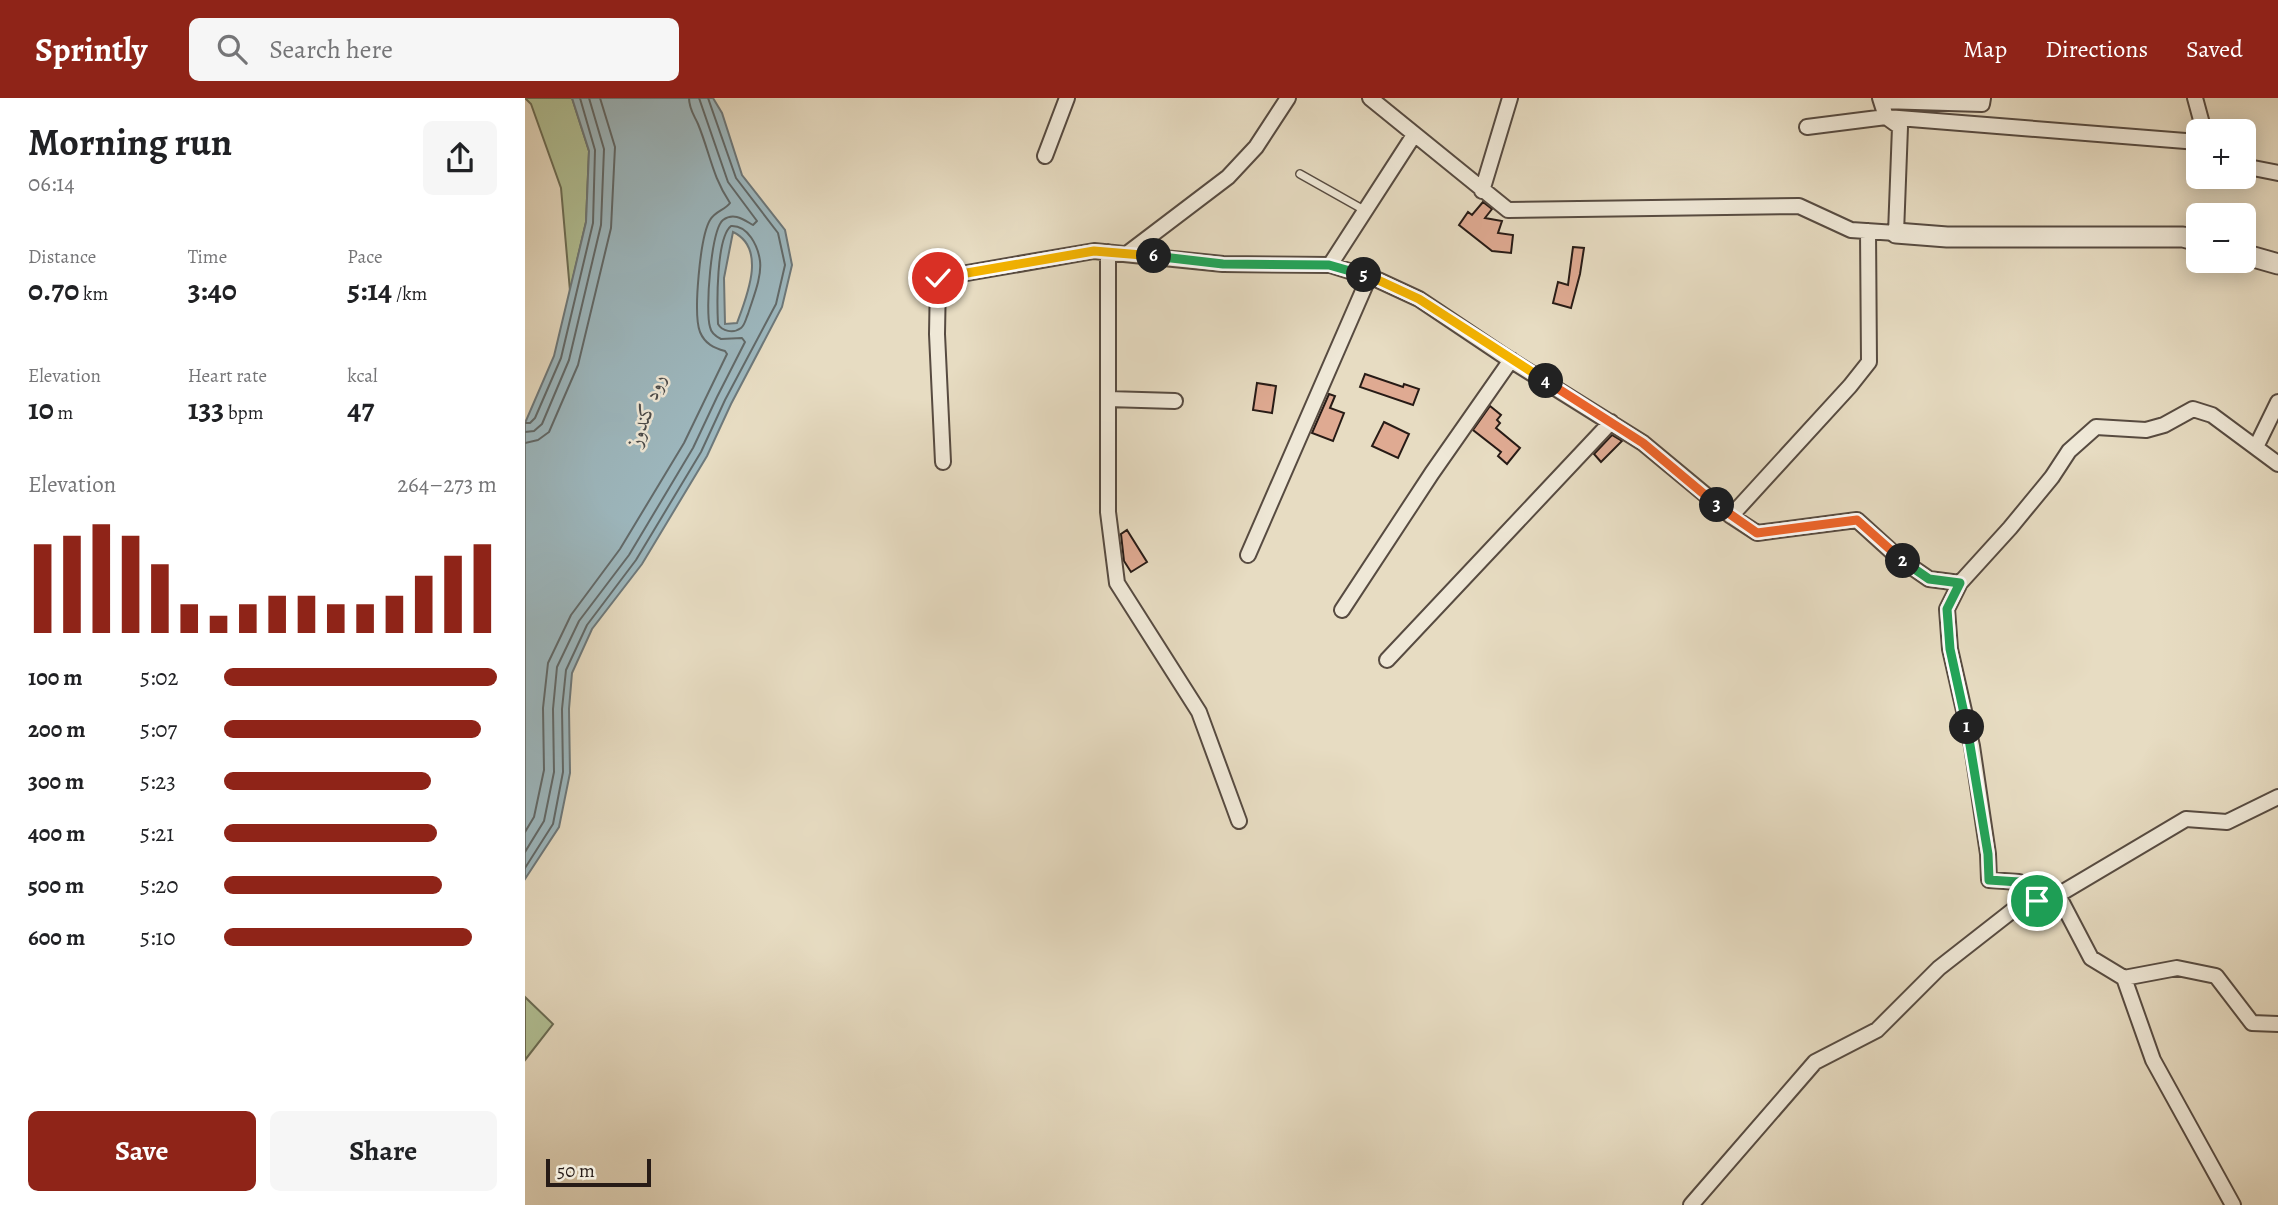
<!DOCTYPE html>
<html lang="en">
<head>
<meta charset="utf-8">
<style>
	:root { --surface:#fff; --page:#f6f6f6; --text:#202124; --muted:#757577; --accent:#8f2418 }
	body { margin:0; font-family:Alegreya,Amiri,serif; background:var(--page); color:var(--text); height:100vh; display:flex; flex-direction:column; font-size:26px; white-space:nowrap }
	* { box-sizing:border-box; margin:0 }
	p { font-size:23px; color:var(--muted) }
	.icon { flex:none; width:38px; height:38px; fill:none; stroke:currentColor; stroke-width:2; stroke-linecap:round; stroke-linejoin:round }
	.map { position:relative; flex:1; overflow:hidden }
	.sheet { display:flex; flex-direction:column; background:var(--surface); width:525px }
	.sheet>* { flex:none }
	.controls { position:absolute; left:1661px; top:21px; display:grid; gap:14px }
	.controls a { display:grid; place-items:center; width:70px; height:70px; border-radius:10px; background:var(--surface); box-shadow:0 4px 18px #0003; font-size:35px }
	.scale { position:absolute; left:21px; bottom:18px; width:105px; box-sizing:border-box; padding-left:7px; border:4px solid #271b16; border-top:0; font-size:19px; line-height:24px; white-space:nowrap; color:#271b16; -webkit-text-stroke:5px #efe8d7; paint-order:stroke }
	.pin { position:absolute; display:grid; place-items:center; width:60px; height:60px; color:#fff; margin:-30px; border:4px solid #fff; border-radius:50%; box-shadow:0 2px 7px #0007 }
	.km { position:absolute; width:35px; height:35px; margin:-18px; border-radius:50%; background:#222; color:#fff; font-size:19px; line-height:35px; text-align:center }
	.round { display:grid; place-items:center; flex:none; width:74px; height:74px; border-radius:10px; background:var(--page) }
	.summary { display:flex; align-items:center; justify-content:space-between; height:119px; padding:0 28px }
	h1 { font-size:38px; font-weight:700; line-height:52px }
	.figures { display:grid; grid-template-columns:repeat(3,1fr); gap:10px; height:119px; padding:7px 28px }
	.figures div { display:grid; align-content:center }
	.figures b { font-size:30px; font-weight:700 }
	.figures small { font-size:19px; font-weight:400 }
	.figures p { font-size:19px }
	.chart { height:196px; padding:14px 28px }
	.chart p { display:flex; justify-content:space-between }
	.chart svg { width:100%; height:126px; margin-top:7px; stroke:var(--accent); stroke-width:6 }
	.button { display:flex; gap:14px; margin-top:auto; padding:14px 28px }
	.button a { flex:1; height:80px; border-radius:10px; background:var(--accent); color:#fff; font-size:28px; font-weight:700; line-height:80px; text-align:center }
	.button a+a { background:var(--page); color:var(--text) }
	ul { padding:0 28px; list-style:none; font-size:23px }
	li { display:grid; grid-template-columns:112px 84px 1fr; align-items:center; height:52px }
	li i { height:18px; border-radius:9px; background:var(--accent) }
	header { display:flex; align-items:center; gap:42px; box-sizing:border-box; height:98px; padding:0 35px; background:var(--accent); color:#fff }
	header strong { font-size:33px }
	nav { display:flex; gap:38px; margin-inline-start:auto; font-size:24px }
	.search { width:490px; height:63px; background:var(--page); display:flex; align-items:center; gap:18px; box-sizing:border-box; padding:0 24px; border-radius:10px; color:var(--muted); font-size:26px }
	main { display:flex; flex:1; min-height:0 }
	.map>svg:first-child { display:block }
</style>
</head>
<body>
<header>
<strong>Sprintly</strong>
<div class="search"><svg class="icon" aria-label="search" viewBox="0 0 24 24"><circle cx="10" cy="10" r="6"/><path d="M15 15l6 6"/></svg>Search here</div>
<nav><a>Map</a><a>Directions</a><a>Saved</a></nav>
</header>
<main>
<section class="sheet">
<div class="summary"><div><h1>Morning run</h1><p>06:14</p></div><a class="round"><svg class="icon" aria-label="share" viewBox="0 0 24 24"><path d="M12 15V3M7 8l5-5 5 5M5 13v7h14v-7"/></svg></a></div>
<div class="figures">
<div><p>Distance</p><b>0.70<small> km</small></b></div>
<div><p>Time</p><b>3:40</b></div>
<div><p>Pace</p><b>5:14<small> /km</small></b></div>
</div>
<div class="figures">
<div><p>Elevation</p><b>10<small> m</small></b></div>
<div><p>Heart rate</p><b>133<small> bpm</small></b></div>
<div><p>kcal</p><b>47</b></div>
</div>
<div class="chart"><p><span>Elevation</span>264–273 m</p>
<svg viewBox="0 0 160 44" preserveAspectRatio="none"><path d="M5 44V13M15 44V10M25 44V6M35 44V10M45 44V20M55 44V34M65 44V38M75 44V34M85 44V31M95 44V31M105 44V34M115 44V34M125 44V31M135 44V24M145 44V17M155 44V13"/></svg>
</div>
<ul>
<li><b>100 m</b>5:02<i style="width:100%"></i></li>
<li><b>200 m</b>5:07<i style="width:94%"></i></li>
<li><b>300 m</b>5:23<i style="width:76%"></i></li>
<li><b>400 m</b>5:21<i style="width:78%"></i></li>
<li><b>500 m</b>5:20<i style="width:80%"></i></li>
<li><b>600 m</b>5:10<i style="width:91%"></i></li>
</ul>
<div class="button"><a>Save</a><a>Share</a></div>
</section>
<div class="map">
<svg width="1753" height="1107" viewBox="0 0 1753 1107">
	<rect width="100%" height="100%" fill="#e7dcc2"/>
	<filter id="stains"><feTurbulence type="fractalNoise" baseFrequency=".00286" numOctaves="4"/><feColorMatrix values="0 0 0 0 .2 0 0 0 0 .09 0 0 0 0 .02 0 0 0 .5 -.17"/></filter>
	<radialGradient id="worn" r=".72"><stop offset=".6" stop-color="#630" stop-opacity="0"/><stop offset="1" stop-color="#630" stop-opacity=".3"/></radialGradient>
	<path fill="#b2c196" stroke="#6c6e56" stroke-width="2" d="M 0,0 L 47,0 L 64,53 L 61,124 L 45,193 L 36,90 L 6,6 Z
		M 0,899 L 28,926 L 0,962 Z"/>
	<path fill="#9db8bf" stroke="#6e797b" stroke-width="2" fill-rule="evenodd" d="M 47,0 L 188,0 L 197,15 L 217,77 L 260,132 L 267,167 L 257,209 L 206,306 L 182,358 L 117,466 L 67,531 L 47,575 L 44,611 L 45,675 L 34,729 L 0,781 L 0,325 L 29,258 L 61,124 L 64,53 ZM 208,134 C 242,150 222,198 212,225 L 200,226 L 199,180 Z"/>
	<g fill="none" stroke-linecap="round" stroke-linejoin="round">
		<path stroke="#626a6a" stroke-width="2" d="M 206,128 C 223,127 233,148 235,163 C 237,179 228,200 223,216 C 221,220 220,227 216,230 C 208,236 197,233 193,226 C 192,206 191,140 206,128 Z
			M 0,325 L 5,325 L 10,320 L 36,260 L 68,125 L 70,52 L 55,0
			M 0,334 L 9,333 L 17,326 L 44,262 L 76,127 L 79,51 L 64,0
			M 0,345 L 13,342 L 24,334 L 53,267 L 86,130 L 90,49 L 75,0
			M 0,734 L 9,719 L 19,672 L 18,610 L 23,565 L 46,517 L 95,451 L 159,345 L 202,256 L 200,253 C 189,250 180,246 175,234 C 168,216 175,139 185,122 C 190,113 200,112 205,105 C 187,78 185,55 173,26 C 169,17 164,11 164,0
			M 0,754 L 19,723 L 29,674 L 28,611 L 32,569 L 54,523 L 104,457 L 168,350 L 192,299 L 220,244 L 217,240 L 196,241 C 190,238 186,235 185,229 C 180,213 186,132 198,122 C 209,114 219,122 228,127 L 232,123 L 203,84 L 174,0
			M 0,770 L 28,726 L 38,674 L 37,611 L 41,572 L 62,527 L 111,462 L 176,354 L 200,302 L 251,206 L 260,167 L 253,135 L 211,80 L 183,0"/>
	</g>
	<path fill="#dfaa92" stroke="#271b16" stroke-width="2" d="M 958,104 L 967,111 L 960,120 L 977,123 L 973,135 L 988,137 L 986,155 L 967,153 L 934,127 L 943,114 L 947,117 Z
		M 1048,149 L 1059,150 L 1055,176 L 1046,210 L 1028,205 L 1033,184 L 1043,187 Z
		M 840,276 L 878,289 L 879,286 L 894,291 L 888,307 L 835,289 Z
		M 732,285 L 751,288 L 747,315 L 728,312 Z
		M 804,296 L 810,298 L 805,310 L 819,315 L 808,343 L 787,335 Z
		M 965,308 L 976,317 L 972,322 L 975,325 L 971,330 L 995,350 L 982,366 L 973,358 L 976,354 L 948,332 Z
		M 859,324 L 884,336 L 873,360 L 847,348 Z
		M 1087,337 L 1097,343 L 1076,364 L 1069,356 Z
		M 602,432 L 622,464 L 606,474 L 599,463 L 596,436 Z"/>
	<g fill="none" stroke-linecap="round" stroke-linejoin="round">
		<g stroke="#574b41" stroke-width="10">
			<path id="service" d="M 775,76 L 839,112"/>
		</g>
		<g stroke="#574b41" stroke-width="18">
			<path id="minor" d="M 845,0 L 983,112 L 1274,108 L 1326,132 L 1371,135 L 1375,29 L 1361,19 L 1355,0
				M 1670,0 L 1679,33
				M 1357,3 L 1457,6 L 1458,0
				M 1282,29 L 1361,19 L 1673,44
				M 520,58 L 542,0
				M 1718,68 L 1753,75
				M 957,93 L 985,0
				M 583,154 L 583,414 L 592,485 L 674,614 L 714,723
				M 603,155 L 703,79 L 731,49 L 763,0
				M 805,167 L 889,37
				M 583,301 L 650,303
				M 1731,349 L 1753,304
				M 418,364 L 412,236 L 413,180 L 569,153 L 698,166 L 805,167 L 853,182 L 894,201 L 979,258 L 1118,345 L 1206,418 L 1232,435 L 1332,422 L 1375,461 L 1404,481 L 1435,485
				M 1206,418 L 1325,288 L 1344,264 L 1343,133
				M 723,457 L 844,179
				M 817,512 L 907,375 L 986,262
				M 862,562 L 1086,324
				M 1533,797 L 1566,860 L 1599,880 L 1652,870 L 1691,878 L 1727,925 L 1753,926
				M 1512,803 L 1494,784 L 1464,782 L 1463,756 L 1447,648 L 1425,551 L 1422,511 L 1435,485 L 1485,430 L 1527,379 L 1544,353 L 1571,329 L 1621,332 L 1639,327 L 1668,311 L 1687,317 L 1753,366
				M 1599,880 L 1628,962 L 1708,1107
				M 1166,1107 L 1290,964 L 1352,932 L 1414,870 L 1492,809 L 1533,797 L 1661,721 L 1702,724 L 1753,699"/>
		</g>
		<g stroke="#574b41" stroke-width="23">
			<path id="tertiary" d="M 1371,135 L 1422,139 L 1658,139 L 1673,143
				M 1718,156 L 1753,166"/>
		</g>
		<use href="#service" stroke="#efe8d7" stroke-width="7"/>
		<use href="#minor" stroke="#efe8d7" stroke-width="14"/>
		<use href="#tertiary" stroke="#efe8d7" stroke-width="19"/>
	</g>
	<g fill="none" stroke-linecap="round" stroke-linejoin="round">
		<g stroke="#fff" stroke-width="14">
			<path id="split-1" d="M 1442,629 L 1463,756 L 1464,782 L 1494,784 L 1512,803"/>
		</g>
		<g stroke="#fff" stroke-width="14">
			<path id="split-2" d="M 1378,463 L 1404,481 L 1435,485 L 1422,511 L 1425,551 L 1442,629"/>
		</g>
		<g stroke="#fff" stroke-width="14">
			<path id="split-3" d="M 1192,407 L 1232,435 L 1332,422 L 1378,463"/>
		</g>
		<g stroke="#fff" stroke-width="14">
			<path id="split-4" d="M 1021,283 L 1118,345 L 1192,407"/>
		</g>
		<g stroke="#fff" stroke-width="14">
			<path id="split-5" d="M 839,177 L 853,182 L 894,201 L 1021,283"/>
		</g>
		<g stroke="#fff" stroke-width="14">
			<path id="split-6" d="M 629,158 L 698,166 L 804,167 L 839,177"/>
		</g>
		<g stroke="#fff" stroke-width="14">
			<path id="split-7" d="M 413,180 L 569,153 L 629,158"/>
		</g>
		<use href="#split-1" stroke="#22a559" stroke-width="9"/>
		<use href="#split-2" stroke="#22a559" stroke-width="9"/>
		<use href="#split-3" stroke="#f0652b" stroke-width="9"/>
		<use href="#split-4" stroke="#f0652b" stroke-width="9"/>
		<use href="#split-5" stroke="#f5b400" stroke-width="9"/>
		<use href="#split-6" stroke="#22a559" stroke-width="9"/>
		<use href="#split-7" stroke="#f5b400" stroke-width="9"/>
	</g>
	<g text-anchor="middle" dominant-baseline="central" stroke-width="5" stroke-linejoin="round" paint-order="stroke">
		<g font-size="21" font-style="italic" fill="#4a4a49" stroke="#efe8d7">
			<text transform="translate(121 312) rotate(-70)">رود کندوز</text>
		</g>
	</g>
	<rect width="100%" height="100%" filter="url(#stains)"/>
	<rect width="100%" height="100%" fill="url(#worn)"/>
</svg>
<div class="controls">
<a>+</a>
<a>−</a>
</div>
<div class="scale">50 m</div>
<div class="pin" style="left:1512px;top:803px;background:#1e9e55"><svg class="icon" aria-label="arrive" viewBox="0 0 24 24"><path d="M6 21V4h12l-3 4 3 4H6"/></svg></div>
<div class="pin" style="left:413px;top:180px;background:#d93025"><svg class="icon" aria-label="check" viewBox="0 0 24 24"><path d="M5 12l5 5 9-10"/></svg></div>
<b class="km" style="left:1442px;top:629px">1</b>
<b class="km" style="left:1378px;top:463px">2</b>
<b class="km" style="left:1192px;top:407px">3</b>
<b class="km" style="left:1021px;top:283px">4</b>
<b class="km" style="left:839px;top:177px">5</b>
<b class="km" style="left:629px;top:158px">6</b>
</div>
</main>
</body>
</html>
